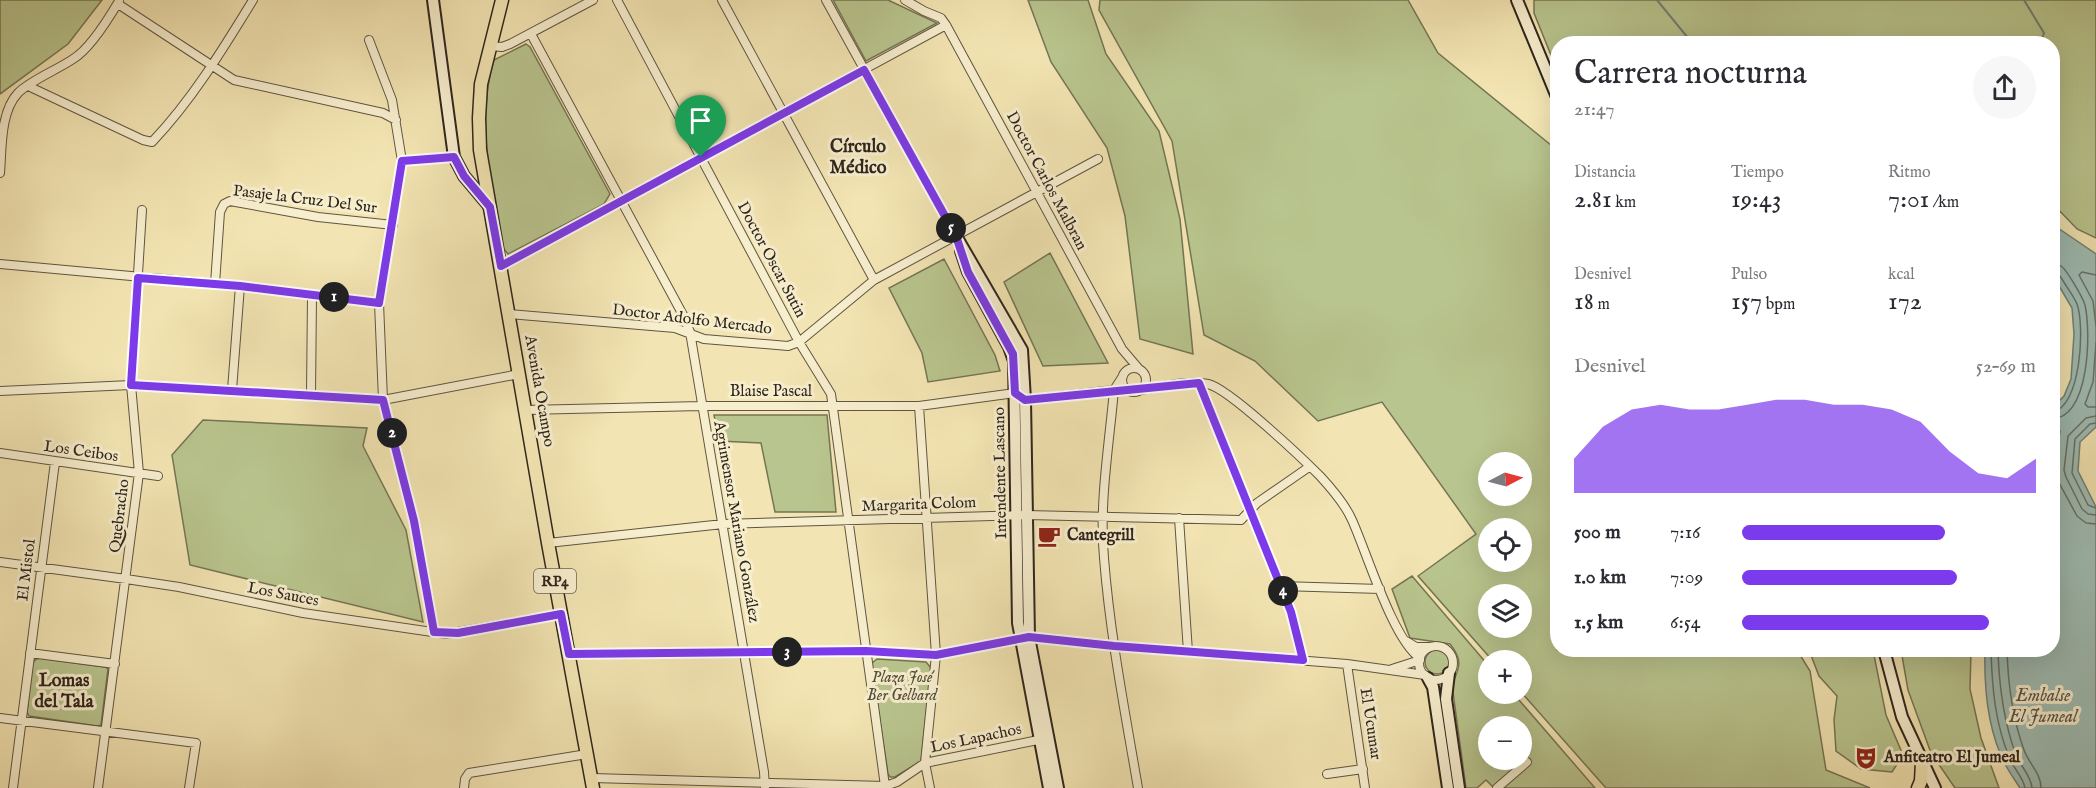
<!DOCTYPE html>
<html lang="es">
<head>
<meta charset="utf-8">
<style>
	:root { --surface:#fff; --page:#f7f7f7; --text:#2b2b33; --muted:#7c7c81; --accent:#7c3aed }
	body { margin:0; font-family:"IM FELL English",serif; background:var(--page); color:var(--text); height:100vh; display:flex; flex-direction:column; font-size:22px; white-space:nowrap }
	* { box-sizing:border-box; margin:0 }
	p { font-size:20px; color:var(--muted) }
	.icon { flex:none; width:33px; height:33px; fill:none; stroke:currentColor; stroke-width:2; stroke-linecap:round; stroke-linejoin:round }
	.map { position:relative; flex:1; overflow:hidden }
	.sheet { position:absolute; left:1550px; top:36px; width:510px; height:621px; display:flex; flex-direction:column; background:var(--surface); border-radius:24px; box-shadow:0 6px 24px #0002 }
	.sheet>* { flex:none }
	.needle { width:39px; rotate:84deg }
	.tools { position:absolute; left:1478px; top:452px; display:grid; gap:12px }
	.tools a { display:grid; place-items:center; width:54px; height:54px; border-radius:50%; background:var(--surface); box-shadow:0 6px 24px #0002; font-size:30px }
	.pin { position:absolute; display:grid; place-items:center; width:51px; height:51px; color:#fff; margin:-62px -26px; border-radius:50% 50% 50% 0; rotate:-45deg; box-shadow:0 0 6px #0007 }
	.pin .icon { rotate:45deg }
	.km { position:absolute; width:30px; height:30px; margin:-15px; border-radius:50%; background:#222; color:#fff; font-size:16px; line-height:30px; text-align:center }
	.round { display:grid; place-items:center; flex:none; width:63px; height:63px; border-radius:32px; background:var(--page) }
	.head { display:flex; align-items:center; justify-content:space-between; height:102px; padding:0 24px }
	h1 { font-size:33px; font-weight:600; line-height:45px }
	.stats { display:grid; grid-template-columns:repeat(3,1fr); gap:9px; height:102px; padding:6px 24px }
	.stats div { display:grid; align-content:center }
	.stats b { font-size:26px; font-weight:600 }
	.stats small { font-size:16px; font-weight:400 }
	.stats p { font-size:16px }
	.chart { height:168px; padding:12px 24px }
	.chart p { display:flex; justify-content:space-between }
	.chart svg { width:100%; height:108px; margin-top:6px; fill:var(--accent); opacity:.7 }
	ul { padding:0 24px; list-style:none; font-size:20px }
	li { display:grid; grid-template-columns:96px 72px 1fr; align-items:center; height:45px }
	li i { height:15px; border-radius:8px; background:var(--accent) }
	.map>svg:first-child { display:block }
</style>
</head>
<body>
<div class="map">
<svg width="2096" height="788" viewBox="0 0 2096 788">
	<rect width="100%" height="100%" fill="#f3e5b3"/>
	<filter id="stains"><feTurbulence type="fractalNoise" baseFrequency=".00333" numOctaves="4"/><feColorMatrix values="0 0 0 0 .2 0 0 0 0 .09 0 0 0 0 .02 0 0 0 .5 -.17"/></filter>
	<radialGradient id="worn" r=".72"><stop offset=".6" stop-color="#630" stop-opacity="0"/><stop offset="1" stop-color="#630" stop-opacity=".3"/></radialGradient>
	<path fill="#b9c58e" stroke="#747555" stroke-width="1.5" fill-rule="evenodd" d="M 0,0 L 102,0 L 68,44 L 0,94 Z
		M 833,0 L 888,0 L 937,23 L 866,61 Z
		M 1028,0 L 1088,0 L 1106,54 L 1159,131 L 1180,219 L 1193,354 L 1140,339 L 1125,216 L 1107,148 L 1051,62 Z
		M 1100,0 L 1408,0 L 1438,53 L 1557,150 L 1557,650 L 1797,650 L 1810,671 L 1826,770 L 1870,788 L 1606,788 L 1521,692 L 1521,660 L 1492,660 L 1418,576 L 1476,534 L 1382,402 L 1318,421 L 1255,361 L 1204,335 L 1172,141 L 1099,10 ZM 1488,462 L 1521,462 L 1521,495 L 1488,495 ZM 1488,528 L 1521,528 L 1521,561 L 1488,561 ZM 1488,594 L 1521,594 L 1521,627 L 1488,627 Z
		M 1534,0 L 2096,0 L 2096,238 L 2077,229 L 2052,203 L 2052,44 L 1557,44 L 1557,70 L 1534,13 Z
		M 526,44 L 530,47 L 610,194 L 604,204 L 508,254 L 503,248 C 492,187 475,121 494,60 Z
		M 1050,253 L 1108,363 L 1043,366 L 1004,282 Z
		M 944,259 L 995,355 L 1000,371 L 928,382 L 922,353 L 889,288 Z
		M 714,415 L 827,415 L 836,512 L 775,512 L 761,443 L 719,441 Z
		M 203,420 L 367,428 L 363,446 L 406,530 L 423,622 L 190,565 L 172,455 Z
		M 1412,576 L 1488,665 L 1488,693 L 1513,693 L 1595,788 L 1494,788 L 1486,780 L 1477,788 L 1466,788 L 1452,685 C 1460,667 1463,660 1450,644 L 1410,638 L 1392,589 ZM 1488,726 L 1521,726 L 1521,759 L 1488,759 Z
		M 1809,650 L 1873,650 L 1886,715 L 1903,755 L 1892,772 L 1861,769 L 1836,751 L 1834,720 L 1837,696 L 1819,676 Z
		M 1901,650 L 1971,650 L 1970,689 L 1981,738 L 1999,788 L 1955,788 L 1931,753 L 1908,690 Z
		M1425 662a12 12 0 1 1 24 0a12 12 0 1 1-24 0Z
		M 39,658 L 105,667 L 108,669 L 101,725 L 97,726 L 29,716 L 27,712 L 32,664 L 35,660 Z
		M 877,659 L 926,662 L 931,668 L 921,761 L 895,777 L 890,777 L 888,774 L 872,668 L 872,663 Z"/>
	<path fill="#9ebdb5" stroke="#718078" stroke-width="1.5" d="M 2052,224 L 2096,254 L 2096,427 L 2080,442 L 2078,471 L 2096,507 L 2096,788 L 2020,788 C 2015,780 2009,772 2005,764 C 1988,731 1984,686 1985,650 L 2052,650 L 2052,408 L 2064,396 L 2071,379 L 2074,334 L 2072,308 L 2052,274 Z"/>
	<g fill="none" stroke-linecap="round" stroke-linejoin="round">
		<path stroke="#667168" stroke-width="1.5" d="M 2052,265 C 2056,265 2057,264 2061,266 C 2067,270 2083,298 2085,305 C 2091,332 2090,417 2052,419
			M 2052,272 C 2060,273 2061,278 2065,284 C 2069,290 2074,297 2077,304 C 2085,326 2081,408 2052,412
			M 2096,275 L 2082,272 L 2079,275 L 2093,301 L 2096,326
			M 2096,343 L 2093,382 L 2085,404 L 2088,407 L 2096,407
			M 2096,416 L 2086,418 L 2068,436 L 2064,470 L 2066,477 L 2082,509 L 2088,514 L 2096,515
			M 2096,423 L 2090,424 L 2075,439 L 2072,473 L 2088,505 L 2096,508
			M 2052,428 L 2058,428 L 2060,431 L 2055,469 L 2057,479 L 2077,516 L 2086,523 L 2096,524
			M 1991,650 C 1992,687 1995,724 2010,759 C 2014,769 2023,777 2025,788
			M 1998,650 C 1999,686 2003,720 2016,755 C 2020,766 2031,775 2032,788
			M 2007,650 C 2008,685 2012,717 2024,750 C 2029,764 2041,773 2041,788"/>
		<path stroke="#718078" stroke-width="2" d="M 1657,0 L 1693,44
			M 2024,0 L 2044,33 L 2040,44"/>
		<g stroke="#5f5542" stroke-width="10">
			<path id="street" d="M 617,0 L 799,342 L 831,394 L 885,786
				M 722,0 L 874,280
				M 826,0 L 956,236
				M 905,0 L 924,11 L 941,18 L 946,25 L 1122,349 L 1139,369
				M 118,4 L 234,80 L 383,113 L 396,120
				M 531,34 L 683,315 L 690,332 L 764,772 L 765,788
				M 369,40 L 392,100 L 402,161 L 379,303 L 383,400 L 414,521 L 434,632
				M 489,46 L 502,47 L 510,44 L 593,0
				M 28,86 L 143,140 L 152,142 C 192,100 223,49 253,0
				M 402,161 L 454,157
				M 0,173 C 2,149 0,112 18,93 C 31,80 57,70 73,59 C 90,49 109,18 119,1
				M 0,264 L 240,286 L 379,303
				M 501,266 L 946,25
				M 215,284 L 220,212 L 224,204 L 230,201 L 318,217 L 393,225
				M 509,314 L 675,328 L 704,339 L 788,346 L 799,342 L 874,280 L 1098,159
				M1122 380a12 12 0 1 1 24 0a12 12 0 1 1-24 0Z
				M 1123,376 L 1114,390 C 1109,446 1099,503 1104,558 C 1110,635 1125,712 1138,788
				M 1199,383 L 1291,612 L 1303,660
				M 232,390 L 240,286
				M 1140,390 C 1159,387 1189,380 1208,384 C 1228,388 1302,458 1320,476 C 1332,489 1345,504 1352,520 C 1367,553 1393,640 1420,658
				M 0,391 L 131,385 L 383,400 L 519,374
				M 311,395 L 312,295
				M 919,406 L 936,655 L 925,763 L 930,788
				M 525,410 L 702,406 L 919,406 L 1015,393 L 1025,400 L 1114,390 L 1129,391
				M 0,453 L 158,476
				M 1179,518 L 1188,652
				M 548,543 L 723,524 L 1027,515 L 1241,520 L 1257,503 L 1309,467
				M 0,562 L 126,579 L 179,587 L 303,613 L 446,634 L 561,614
				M 1281,586 L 1380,589
				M 1406,641 L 1416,647 L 1431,647
				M1419 663a17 17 0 1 1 34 0a17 17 0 1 1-34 0Z
				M 30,653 L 115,664
				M 569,654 L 865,651 L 936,655 L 1029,637 L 1114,646 L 1347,664 L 1425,675
				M 1347,664 L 1365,788
				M 1392,669 L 1420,660
				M 0,718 L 196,743 L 189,788
				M 1327,774 L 1363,769
				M 592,778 L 885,786 L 897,782 L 925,763 L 1043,739
				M 13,788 L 55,462
				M 98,788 L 139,473 L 131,385 L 142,210
				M 464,788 L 465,779 L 469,773 L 587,754
				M 1497,788 L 1527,762"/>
		</g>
		<g stroke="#2e251c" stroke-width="14">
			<path id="secondary" d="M 433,0 L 454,157 L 464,176 L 490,207
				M 1517,0 L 1557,97
				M 956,236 L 1022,350 L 1025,400 L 1029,637 L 1058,788
				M 961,251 L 968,272 L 1009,347 L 1014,361 L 1018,623 L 1049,788
				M 1884,650 L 1902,717 L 1935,788
				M 1449,673 L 1446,699 L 1459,788
				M 1428,678 L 1433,687 L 1448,788"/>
		</g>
		<g stroke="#2e251c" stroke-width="15">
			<path id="primary" d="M 502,0 L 481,84 L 479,118 L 480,150 L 548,543 L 593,788
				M 1918,788 L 1921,781 L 1922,762"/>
		</g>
		<use href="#street" stroke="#f7eece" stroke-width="8"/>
		<use href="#secondary" stroke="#f7eece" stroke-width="10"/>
		<use href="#primary" stroke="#f3e5b3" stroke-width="12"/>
	</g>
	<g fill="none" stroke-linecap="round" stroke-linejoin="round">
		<g stroke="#fff" stroke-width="12">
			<path id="route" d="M 864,70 L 956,236 L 968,272 L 1013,354 L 1015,393 L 1025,400 L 1199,383 L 1291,612 L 1303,660 L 1114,646 L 1029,637 L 936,655 L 866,651 L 569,654 L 561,614 L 458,633 L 434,632 L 414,521 L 383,400 L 131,385 L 138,278 L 240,286 L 379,303 L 402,161 L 454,157 L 464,176 L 490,207 L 501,266 Z"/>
		</g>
		<use href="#route" stroke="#7c3aed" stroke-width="8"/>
	</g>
	<defs>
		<g id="cafe-bare" transform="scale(1.8)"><path d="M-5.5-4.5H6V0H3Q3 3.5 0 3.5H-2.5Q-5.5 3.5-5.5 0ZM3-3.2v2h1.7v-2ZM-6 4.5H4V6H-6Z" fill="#8f2418" stroke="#f7eece" stroke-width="2.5" paint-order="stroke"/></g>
		<g id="theatre-bare" transform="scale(1.8)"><path d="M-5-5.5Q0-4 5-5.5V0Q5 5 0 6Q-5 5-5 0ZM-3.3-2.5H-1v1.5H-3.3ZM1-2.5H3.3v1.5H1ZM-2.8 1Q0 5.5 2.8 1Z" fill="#8f2418" stroke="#f7eece" stroke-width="2.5" paint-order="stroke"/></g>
	</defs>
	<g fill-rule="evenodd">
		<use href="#cafe-bare" x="1049" y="536"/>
		<use href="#theatre-bare" x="1866" y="758"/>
	</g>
	<g text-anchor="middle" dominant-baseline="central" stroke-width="6" stroke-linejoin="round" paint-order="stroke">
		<rect fill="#f7eece" stroke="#6a6151" stroke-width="1.5" x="534" y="569" width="42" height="24" rx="4.5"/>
		<g font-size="15" font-weight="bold" fill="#2e251c">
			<text x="555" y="581">RP4</text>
		</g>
		<g font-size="16" fill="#2e251c" stroke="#f7eece">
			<text transform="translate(1046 181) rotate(62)">Doctor Carlos Malbran</text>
			<text transform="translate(305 200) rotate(7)">Pasaje la Cruz Del Sur</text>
			<text transform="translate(771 260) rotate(62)">Doctor Oscar Sutin</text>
			<text transform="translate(692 320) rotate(7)">Doctor Adolfo Mercado</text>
			<text transform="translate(539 391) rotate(80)">Avenida Ocampo</text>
			<text x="771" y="392">Blaise Pascal</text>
			<text transform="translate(81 452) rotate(8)">Los Ceibos</text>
			<text transform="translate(1001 473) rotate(-91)">Intendente Lascano</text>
			<text transform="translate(919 505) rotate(-2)">Margarita Colom</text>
			<text transform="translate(120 516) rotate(-83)">Quebracho</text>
			<text transform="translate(736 522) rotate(80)">Agrimensor Mariano González</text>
			<text transform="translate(27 570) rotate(-83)">El Mistol</text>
			<text transform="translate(283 595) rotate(11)">Los Sauces</text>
			<text transform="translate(1370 724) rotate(81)">El Ucumar</text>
			<text transform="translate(976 739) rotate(-12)">Los Lapachos</text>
		</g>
		<g font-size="16" font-weight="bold" fill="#2e251c" stroke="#f7eece" text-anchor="start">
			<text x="1067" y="536">Cantegrill</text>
			<text x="1884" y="758">Anfiteatro El Jumeal</text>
		</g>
		<g font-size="16" font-style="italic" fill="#514d38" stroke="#f7eece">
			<text x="902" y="678">Plaza José<tspan x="902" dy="18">Ber Gelbard</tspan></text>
		</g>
		<g font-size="18" font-weight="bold" fill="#2e251c" stroke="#f7eece">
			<text x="858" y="147">Círculo<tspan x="858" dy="21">Médico</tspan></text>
			<text x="64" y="681">Lomas<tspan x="64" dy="21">del Tala</tspan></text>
		</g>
		<g font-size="18" font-style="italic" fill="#50534a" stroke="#f7eece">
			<text x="2043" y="696">Embalse<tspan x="2043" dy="21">El Jumeal</tspan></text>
		</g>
	</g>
	<rect width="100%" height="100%" filter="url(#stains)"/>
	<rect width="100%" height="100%" fill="url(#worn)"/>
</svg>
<div class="tools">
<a><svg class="needle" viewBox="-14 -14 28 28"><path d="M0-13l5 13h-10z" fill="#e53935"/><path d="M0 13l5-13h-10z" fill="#7c7c81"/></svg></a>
<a><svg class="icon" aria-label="locate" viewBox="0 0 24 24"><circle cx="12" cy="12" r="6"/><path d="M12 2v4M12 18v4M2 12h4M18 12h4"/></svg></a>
<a><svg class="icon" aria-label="layers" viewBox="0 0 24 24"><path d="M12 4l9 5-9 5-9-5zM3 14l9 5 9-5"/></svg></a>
<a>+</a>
<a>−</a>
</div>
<div class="pin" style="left:701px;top:157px;background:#1e9e55"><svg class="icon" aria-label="arrive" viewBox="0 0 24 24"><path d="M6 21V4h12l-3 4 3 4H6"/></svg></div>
<b class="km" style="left:334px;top:297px">1</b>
<b class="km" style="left:392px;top:433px">2</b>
<b class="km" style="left:787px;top:652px">3</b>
<b class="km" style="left:1283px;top:591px">4</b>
<b class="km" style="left:951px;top:228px">5</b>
<section class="sheet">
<div class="head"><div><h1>Carrera nocturna</h1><p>21:47</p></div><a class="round"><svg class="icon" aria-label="share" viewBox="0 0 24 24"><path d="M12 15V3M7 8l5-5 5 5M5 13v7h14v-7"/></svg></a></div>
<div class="stats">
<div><p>Distancia</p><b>2.81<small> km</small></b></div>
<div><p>Tiempo</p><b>19:43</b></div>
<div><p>Ritmo</p><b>7:01<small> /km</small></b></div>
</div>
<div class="stats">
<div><p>Desnivel</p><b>18<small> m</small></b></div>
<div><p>Pulso</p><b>157<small> bpm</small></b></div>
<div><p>kcal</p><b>172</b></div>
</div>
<div class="chart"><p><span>Desnivel</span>52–69 m</p>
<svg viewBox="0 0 160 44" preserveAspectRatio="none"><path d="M0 44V30L10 17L20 10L30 8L40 10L50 10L60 8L70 6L80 6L90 8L100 8L110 10L120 15L130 27L140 36L150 38L160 30V44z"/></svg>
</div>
<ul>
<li><b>500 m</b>7:16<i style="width:69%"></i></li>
<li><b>1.0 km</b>7:09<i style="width:73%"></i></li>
<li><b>1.5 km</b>6:54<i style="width:84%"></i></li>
</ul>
</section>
</div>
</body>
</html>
